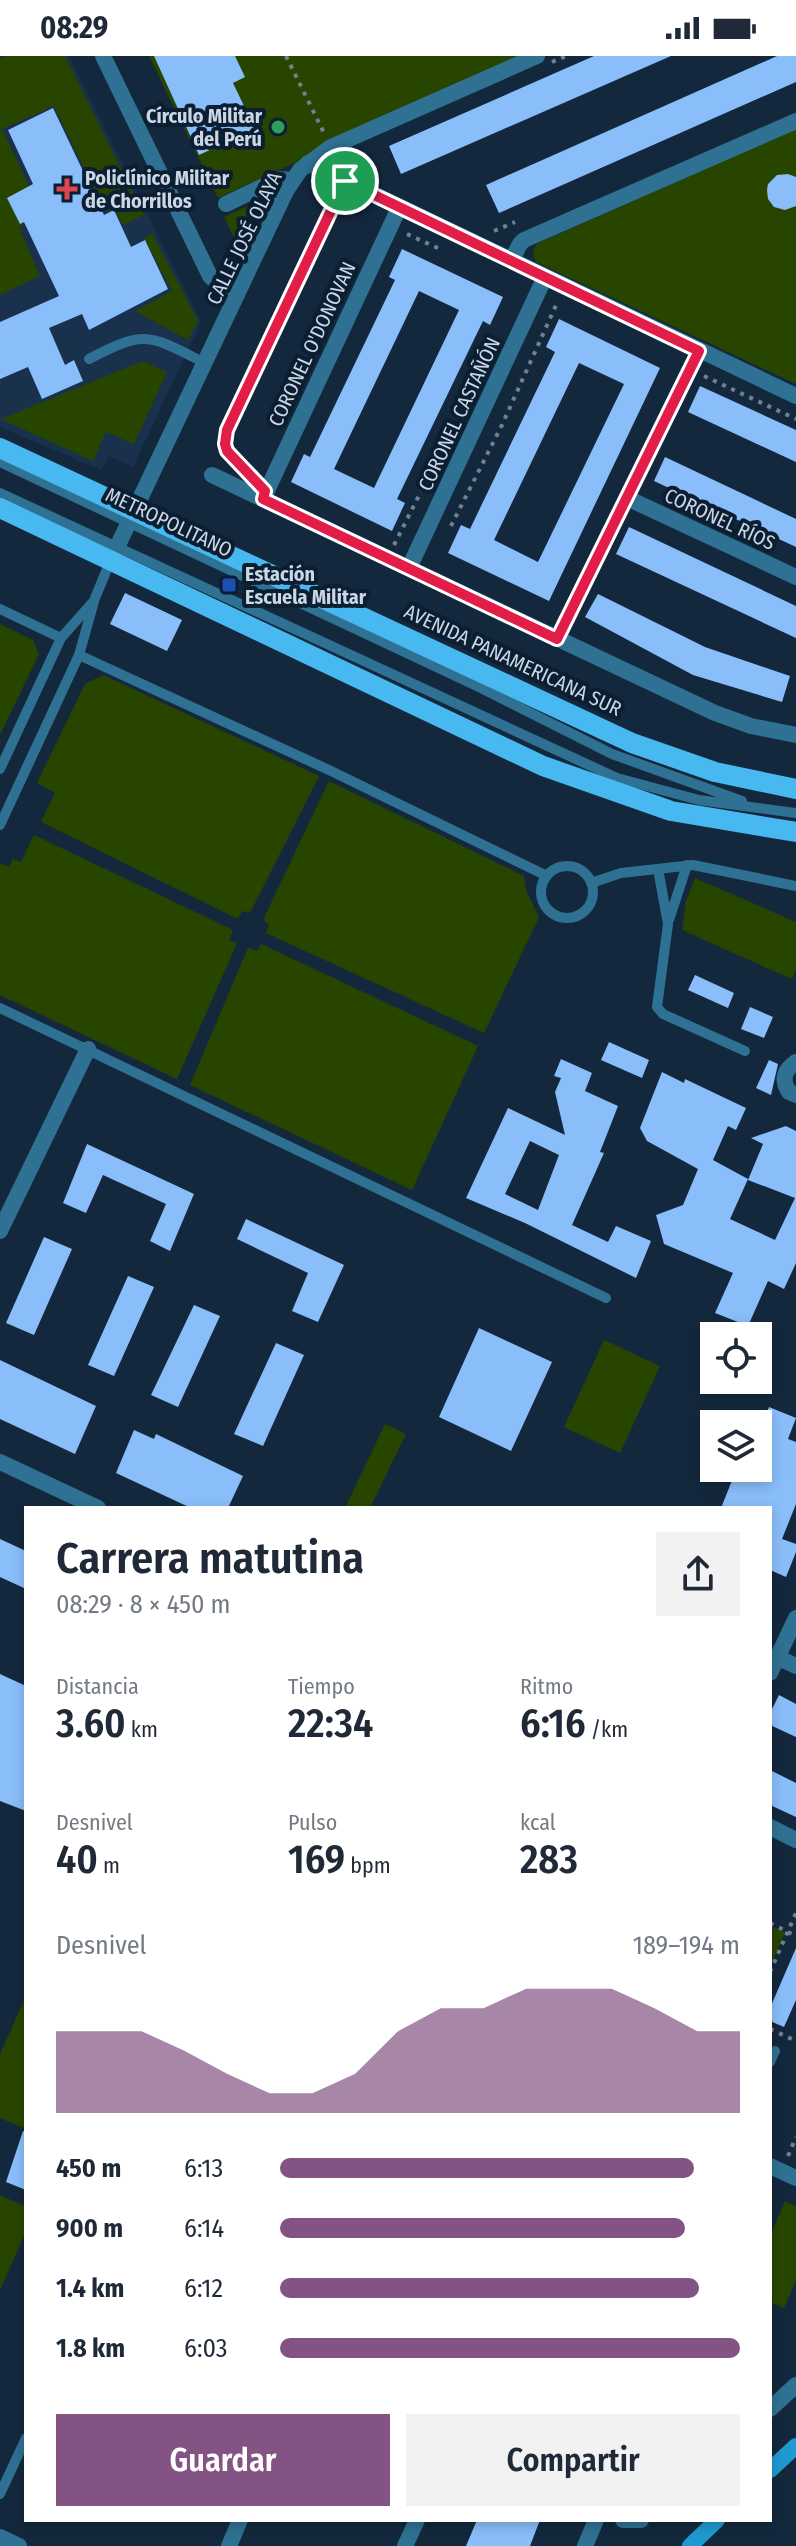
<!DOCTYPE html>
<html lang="es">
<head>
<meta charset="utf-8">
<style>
	:root { --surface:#fff; --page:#f2f2f3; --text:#1f2937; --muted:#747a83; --accent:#835383 }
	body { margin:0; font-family:"Fira Sans Condensed",sans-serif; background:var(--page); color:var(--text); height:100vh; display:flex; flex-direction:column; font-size:30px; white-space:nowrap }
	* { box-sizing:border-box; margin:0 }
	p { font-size:26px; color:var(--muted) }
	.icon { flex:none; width:44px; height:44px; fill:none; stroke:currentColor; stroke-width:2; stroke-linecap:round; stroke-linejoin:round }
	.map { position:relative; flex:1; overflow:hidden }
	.panel { position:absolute; left:24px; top:1450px; width:748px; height:1016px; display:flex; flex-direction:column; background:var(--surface); border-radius:0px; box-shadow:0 4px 12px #0003 }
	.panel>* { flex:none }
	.controls { position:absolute; left:700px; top:1266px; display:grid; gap:16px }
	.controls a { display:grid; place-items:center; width:72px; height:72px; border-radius:0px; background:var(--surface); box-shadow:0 4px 12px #0003; font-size:40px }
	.pin { position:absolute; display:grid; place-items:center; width:68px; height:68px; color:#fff; margin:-34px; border:4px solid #fff; border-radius:50%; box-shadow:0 2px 8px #0007 }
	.round { display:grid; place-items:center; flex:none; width:84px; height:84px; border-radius:0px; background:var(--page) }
	.overview { display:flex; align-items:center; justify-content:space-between; height:136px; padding:0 32px }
	h1 { font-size:44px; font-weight:600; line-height:60px }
	.metrics { display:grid; grid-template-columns:repeat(3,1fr); gap:12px; height:136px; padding:8px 32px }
	.metrics div { display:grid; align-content:center }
	.metrics b { font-size:40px; font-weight:600 }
	.metrics small { font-size:22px; font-weight:400 }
	.metrics p { font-size:22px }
	.chart { height:224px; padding:16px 32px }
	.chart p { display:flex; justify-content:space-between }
	.chart svg { width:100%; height:144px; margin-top:8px; fill:var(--accent); opacity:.7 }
	.action { display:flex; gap:16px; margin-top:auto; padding:16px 32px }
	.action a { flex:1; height:92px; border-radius:0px; background:var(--accent); color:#fff; font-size:32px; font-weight:600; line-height:92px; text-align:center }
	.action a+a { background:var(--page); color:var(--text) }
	ul { padding:0 32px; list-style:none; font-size:26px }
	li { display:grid; grid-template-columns:128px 96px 1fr; align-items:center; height:60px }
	li i { height:20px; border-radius:10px; background:var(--accent) }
	.status { display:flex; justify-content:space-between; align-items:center; height:56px; padding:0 40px; background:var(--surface); direction:ltr }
	.status svg { height:22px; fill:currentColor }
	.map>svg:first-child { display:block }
</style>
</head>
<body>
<div class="status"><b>08:29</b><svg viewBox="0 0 49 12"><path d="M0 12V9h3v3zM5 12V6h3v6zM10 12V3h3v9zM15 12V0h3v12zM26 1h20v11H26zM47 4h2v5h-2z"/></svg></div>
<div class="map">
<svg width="796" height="2490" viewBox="0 0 796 2490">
	<rect width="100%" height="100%" fill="#14283d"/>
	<path fill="#19314c" d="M 0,0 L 69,0 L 201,266 L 133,411 L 109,400 L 101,414 L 0,371 Z"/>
	<path fill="#284500" d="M 6,0 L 65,0 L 144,159 L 123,169 L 114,152 L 105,156 L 54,50 L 2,73 L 43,160 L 19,171 L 40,220 L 0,239 L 0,3 Z
		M 149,0 L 528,0 L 218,142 Z
		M 796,73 L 796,328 L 536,206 C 532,199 532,194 538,187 Z
		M 271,139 L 244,201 L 224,161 Z
		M 152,177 L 198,265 L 188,284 L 135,255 L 172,235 L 144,182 Z
		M 143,305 L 167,316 L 134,388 L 106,376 L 93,405 L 1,363 Z
		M 0,568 L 33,584 L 39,598 L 0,679 Z
		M 103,619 L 319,720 L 250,857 L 242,855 L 238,863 L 41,766 L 55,737 L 37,727 L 85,628 Z
		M 329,725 L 524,820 L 526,835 L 539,861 L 484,977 L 266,877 L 269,868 L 263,864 Z
		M 34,779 L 233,874 L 229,884 L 237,887 L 177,1023 L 0,939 L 0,807 L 9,811 L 13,803 L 21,806 Z
		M 695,822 L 796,866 L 796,913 L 792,923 L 682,874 L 686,845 Z
		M 261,888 L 478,990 L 412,1134 L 190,1029 L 248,892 L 257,895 Z
		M 604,1284 L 660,1310 L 620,1397 L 564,1371 Z
		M 385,1368 L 406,1378 L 370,1452 L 345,1452 Z
		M 770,1870 L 785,1876 L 770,1911 Z
		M 26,1940 L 26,2073 L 0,2062 L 0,1998 Z
		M 0,2139 L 26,2151 L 26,2176 L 0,2234 Z
		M 785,2145 L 796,2150 L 796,2224 L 784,2252 L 770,2246 L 770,2180 Z"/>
	<path fill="#89befa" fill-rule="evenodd" d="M 154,0 L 235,0 L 245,21 L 233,27 L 255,73 L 199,99 Z
		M 594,0 L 671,0 L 401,118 L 389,90 Z
		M 777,0 L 796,0 L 796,26 L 499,157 L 486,129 Z
		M 53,52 L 104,159 L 114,154 L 131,191 L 145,184 L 168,233 L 89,274 L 82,258 L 49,272 L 65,309 L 74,304 L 83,325 L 42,343 L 28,311 L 0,323 L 0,266 L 59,240 L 24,166 L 20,168 L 7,142 L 33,128 L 8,74 Z
		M 788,118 L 796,121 L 796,150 L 785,154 L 774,151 L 768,143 L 767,134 L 768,128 L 777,119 Z
		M 402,193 L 503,241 L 490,269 L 483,265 L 397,443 L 405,447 L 392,475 L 291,426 L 304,398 L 310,401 L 395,224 L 389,221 ZM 419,235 L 459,254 L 374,432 L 334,413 Z
		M 559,263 L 660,312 L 549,545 L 448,497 L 461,469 L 470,473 L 555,296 L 546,291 ZM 579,307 L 624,328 L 538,506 L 494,484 Z
		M 700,330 L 796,374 L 796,406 L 688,356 Z
		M 665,401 L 796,463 L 796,491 L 654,425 Z
		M 629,471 L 796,550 L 796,582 L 616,498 Z
		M 125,537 L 182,564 L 167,595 L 110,568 Z
		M 598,538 L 705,591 L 790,620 L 782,646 L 693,619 L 585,561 Z
		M 695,919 L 734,937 L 728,952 L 688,934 Z
		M 750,951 L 773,961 L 764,982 L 741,973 Z
		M 609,986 L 649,1004 L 642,1022 L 601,1004 Z
		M 561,1003 L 592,1017 L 585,1035 L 618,1050 L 600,1096 L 604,1097 L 572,1169 L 608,1186 L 616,1170 L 651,1185 L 636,1222 L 525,1167 L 466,1142 L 508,1052 L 565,1079 L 555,1036 L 561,1022 L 554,1020 ZM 530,1085 L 559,1099 L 538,1154 L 505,1138 Z
		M 769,1004 L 778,1008 L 771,1039 L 756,1032 Z
		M 662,1016 L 684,1027 L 685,1023 L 746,1052 L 736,1074 L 728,1070 L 713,1104 L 748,1123 L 730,1163 L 775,1184 L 795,1142 L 748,1124 L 763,1088 L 751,1082 L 786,1070 L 796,1075 L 796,1207 L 784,1233 L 768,1225 L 748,1270 L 715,1257 L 733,1217 L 664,1188 L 656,1159 L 683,1149 L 698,1113 L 647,1085 L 640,1072 Z
		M 87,1088 L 194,1138 L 170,1195 L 150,1185 L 166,1148 L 103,1119 L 86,1157 L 63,1147 Z
		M 246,1163 L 344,1209 L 318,1266 L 292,1255 L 308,1217 L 237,1183 Z
		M 44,1181 L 72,1193 L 34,1279 L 6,1267 Z
		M 128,1220 L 154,1231 L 114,1320 L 88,1309 Z
		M 194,1249 L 220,1260 L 178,1351 L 151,1339 Z
		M 479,1272 L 552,1306 L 511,1395 L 439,1361 Z
		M 276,1287 L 304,1299 L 263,1390 L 234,1378 Z
		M 0,1304 L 96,1350 L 75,1398 L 0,1363 Z
		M 769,1351 L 796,1362 L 788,1383 L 796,1386 L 796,1448 L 782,1483 L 796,1488 L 796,1496 L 786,1521 L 770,1514 L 770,1452 L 721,1452 L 737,1412 L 758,1412 L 758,1378 Z
		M 134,1374 L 154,1383 L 156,1378 L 243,1420 L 228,1452 L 191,1452 L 116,1417 Z
		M 0,1483 L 26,1495 L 26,1533 L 0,1521 Z
		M 0,1618 L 26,1630 L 26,1755 L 0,1745 Z
		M 779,1639 L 796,1648 L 796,1681 L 770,1669 L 770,1657 Z
		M 770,1714 L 796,1727 L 796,1761 L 770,1749 Z
		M 796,1892 L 796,1944 L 784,1971 L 770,1965 L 770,1952 Z
		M 23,2075 L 26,2076 L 26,2134 L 6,2126 Z
		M 477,2464 L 540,2464 L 530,2490 L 466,2490 Z"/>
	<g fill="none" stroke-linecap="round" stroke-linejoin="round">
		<path stroke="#718192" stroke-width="4" stroke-dasharray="4 6" stroke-linecap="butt" d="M 286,0 L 324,77
			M 552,6 L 566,0
			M 494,175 L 515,166
			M 407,178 L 442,194
			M 704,320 L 796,363
			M 451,470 L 502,369 L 557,247
			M 394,489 L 441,396
			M 770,1867 L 796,1880
			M 770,1916 L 796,1857
			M 770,1973 L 796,1985
			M 788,2100 L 796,2081"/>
		<path stroke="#2f7192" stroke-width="10" d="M 89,303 C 146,273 149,279 205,307
			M 0,406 L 481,632 L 612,698 L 742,745
			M 265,435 L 227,395 L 225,388 L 227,374 L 345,125
			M 0,437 L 617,722 L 699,744 L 796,757
			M 0,553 L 61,582
			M 79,599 L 329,714 L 547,820
			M 0,713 L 61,582 L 92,547
			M 0,769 L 79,599 L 95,542 L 110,506
			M541 836a26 26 0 1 1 52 0a26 26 0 1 1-52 0Z
			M 658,813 L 668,868 L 657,951 L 663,958 L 745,995
			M 591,827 L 621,817 L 693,809 L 796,830
			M 669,864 L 687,809
			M 0,952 L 606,1242
			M 770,2006 L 775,1995
			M 0,2438 L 26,2382"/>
		<path stroke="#2f7192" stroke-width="16" d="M 103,0 L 210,220 L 222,231 L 237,239
			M 308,107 L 796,340
			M 226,148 L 278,123 L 293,124
			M 511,205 L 520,188 L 524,184 L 796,65
			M 212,419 L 715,657 L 751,670 L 796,679
			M 627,442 L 796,521
			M 263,443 L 399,152
			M 110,506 L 286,135 L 300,114 L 331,91 L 537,0
			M 409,512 L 545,221
			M 557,583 L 699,295
			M 796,1006 C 784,1014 781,1024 789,1036 L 796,1039
			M 0,1175 L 88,993
			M 0,1406 L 98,1452
			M 777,1601 L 796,1610
			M 770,1617 L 796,1562
			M 770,1771 L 796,1784
			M 770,2110 L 796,2122
			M 770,2353 L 796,2329
			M 623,2464 L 641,2464
			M 0,2481 L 19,2490
			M 229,2490 L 240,2464
			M 405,2490 L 417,2464
			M 585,2490 L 596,2464"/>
		<path stroke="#1f9ad0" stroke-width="16" d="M 770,2414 L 796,2390
			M 690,2490 L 717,2464"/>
		<path stroke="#48b9f0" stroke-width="20" d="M 0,392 L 632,687 L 715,716 L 796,733
			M 0,452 L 543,710 L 671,755 L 796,776"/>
	</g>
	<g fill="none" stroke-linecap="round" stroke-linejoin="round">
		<g stroke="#fff" stroke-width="16">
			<path id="route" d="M 345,125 L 699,295 L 557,583 L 263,443 L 265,435 L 227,395 L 225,388 L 227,374 Z"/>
		</g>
		<use href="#route" stroke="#e11d48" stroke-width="10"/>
	</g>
	<circle fill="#2e9e5b" stroke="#0b1e32" stroke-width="3" cx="278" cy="71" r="8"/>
	<path fill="#e0444e" stroke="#0b1e32" stroke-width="3" d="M63 121h8v8h8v8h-8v8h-8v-8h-8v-8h8z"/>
	<rect fill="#1a4fb4" stroke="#0b1e32" stroke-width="3" x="221" y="521" width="16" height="16" rx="4"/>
	<g text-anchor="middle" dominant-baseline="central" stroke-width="8" stroke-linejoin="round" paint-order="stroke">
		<g font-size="20" font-weight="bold" fill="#cbd7e5" stroke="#0b1e32" text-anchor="start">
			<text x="262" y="60" text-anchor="end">Círculo Militar<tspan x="262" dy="23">del Perú</tspan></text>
			<text x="85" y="122">Policlínico Militar<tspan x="85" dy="23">de Chorrillos</tspan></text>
			<text x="245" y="518">Estación<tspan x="245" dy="23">Escuela Militar</tspan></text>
		</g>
		<g font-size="20" fill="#cbd7e5" stroke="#0b1e32">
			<text transform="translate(244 182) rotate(-64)">CALLE JOSÉ OLAYA</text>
			<text transform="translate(312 288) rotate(-65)">CORONEL O'DONOVAN</text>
			<text transform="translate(459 358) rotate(-65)">CORONEL CASTAÑÓN</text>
			<text transform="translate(720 463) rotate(25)">CORONEL RÍOS</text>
			<text transform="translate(169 466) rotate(25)">METROPOLITANO</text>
			<text transform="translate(513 604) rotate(25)">AVENIDA PANAMERICANA SUR</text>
		</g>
	</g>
</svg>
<div class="controls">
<a><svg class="icon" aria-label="locate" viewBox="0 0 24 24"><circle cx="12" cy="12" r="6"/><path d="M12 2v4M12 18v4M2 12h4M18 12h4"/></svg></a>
<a><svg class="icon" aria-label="layers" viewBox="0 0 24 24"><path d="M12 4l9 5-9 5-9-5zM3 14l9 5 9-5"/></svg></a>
</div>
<div class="pin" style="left:345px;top:125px;background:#1e9e55"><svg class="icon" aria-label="arrive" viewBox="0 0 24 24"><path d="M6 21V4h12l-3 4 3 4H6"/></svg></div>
<section class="panel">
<div class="overview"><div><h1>Carrera matutina</h1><p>08:29 · 8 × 450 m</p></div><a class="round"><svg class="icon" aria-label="share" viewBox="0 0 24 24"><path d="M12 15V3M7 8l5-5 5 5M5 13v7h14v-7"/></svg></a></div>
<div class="metrics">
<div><p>Distancia</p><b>3.60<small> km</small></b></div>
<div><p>Tiempo</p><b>22:34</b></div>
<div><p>Ritmo</p><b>6:16<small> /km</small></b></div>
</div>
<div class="metrics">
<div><p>Desnivel</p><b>40<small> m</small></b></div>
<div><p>Pulso</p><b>169<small> bpm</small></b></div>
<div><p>kcal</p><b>283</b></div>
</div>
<div class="chart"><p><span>Desnivel</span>189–194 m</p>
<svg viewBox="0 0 160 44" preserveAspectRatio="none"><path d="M0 44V19L10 19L20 19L30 25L40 32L50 38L60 38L70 32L80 19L90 12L100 12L110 6L120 6L130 6L140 12L150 19L160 19V44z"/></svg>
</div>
<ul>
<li><b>450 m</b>6:13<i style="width:90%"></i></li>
<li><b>900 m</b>6:14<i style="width:88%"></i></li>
<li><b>1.4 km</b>6:12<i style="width:91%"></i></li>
<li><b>1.8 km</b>6:03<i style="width:100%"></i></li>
</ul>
<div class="action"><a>Guardar</a><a>Compartir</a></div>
</section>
</div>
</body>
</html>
